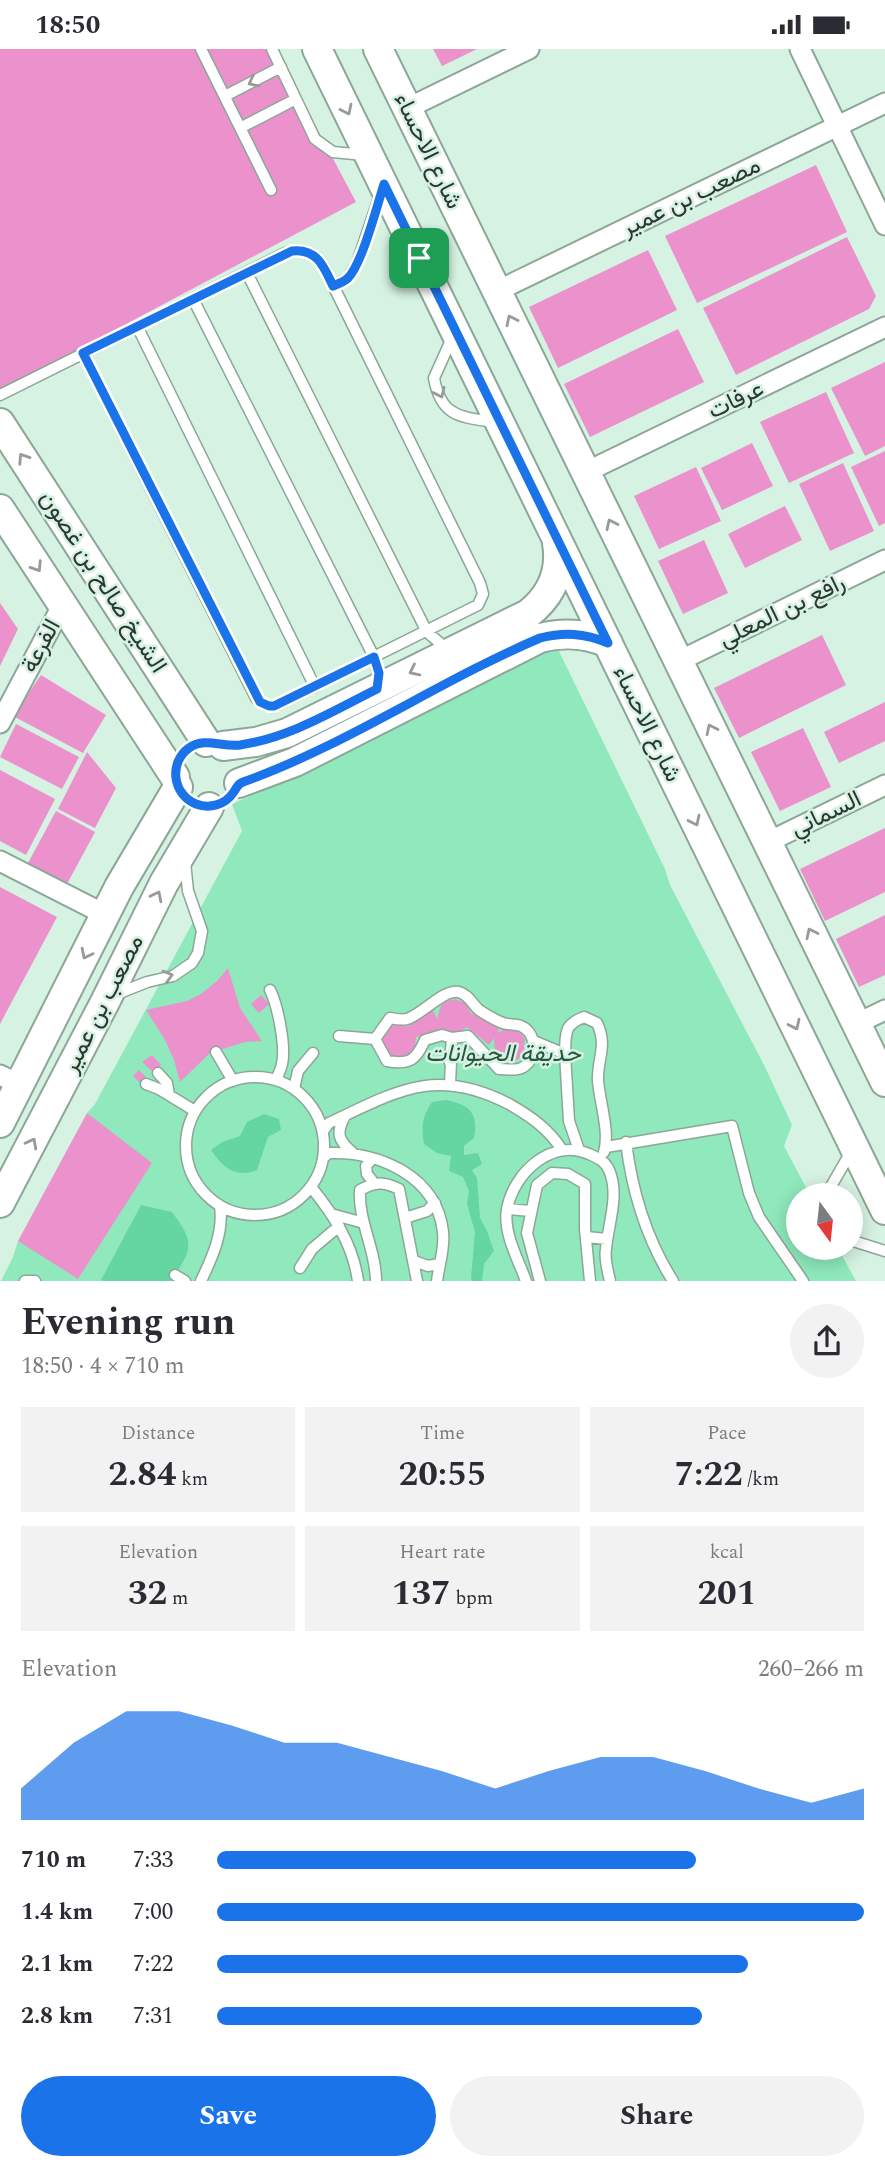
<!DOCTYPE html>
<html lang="en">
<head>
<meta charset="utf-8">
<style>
	:root { --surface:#fff; --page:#f2f2f3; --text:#2b2b33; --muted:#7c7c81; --accent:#1a73e8 }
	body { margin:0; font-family:Spectral,Vazirmatn,serif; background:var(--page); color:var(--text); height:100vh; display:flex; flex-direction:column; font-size:26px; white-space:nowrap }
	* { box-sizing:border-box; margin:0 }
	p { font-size:23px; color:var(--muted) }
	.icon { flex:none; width:38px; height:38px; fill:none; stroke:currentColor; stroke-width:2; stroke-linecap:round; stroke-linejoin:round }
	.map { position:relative; height:1232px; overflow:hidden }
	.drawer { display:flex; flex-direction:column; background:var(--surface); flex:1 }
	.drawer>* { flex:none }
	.needle { width:46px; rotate:165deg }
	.buttons { position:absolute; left:786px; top:1134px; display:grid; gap:14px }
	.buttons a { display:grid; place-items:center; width:77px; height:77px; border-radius:50%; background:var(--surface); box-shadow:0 4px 18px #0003; font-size:35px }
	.pin { position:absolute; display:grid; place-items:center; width:60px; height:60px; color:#fff; margin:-30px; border-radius:14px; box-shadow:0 4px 10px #0006 }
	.round { display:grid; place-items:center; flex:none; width:74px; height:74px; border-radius:37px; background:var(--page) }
	.headline { display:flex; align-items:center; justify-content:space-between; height:119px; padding:0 21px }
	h1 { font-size:38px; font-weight:700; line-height:52px }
	.stats { display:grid; grid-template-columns:repeat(3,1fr); gap:10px; height:119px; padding:7px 21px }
	.stats div { display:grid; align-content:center; border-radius:0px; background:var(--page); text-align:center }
	.stats b { font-size:35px; font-weight:700 }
	.stats small { font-size:19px; font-weight:400 }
	.stats p { font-size:19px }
	.chart { height:196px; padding:14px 21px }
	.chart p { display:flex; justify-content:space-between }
	.chart svg { width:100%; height:126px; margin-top:7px; fill:var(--accent); opacity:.7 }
	.action { display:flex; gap:14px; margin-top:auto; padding:14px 21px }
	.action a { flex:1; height:80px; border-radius:42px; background:var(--accent); color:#fff; font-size:28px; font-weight:700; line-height:80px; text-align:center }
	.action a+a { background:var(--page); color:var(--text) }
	ul { padding:0 21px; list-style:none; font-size:23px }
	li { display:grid; grid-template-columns:112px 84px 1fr; align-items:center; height:52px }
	li i { height:18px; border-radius:9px; background:var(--accent) }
	.status { display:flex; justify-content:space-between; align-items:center; height:49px; padding:0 35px; background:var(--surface); direction:ltr }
	.status svg { height:19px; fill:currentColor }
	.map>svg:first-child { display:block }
</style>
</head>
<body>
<div class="status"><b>18:50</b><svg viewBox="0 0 49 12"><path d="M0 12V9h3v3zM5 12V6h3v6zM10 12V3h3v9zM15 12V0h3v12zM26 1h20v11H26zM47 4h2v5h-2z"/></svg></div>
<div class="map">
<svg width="885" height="1232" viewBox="0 0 885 1232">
	<rect width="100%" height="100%" fill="#d6f2e2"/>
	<path fill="#8fe9bc" d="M 554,592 L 665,820 L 670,836 L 765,1018 L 792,1076 L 784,1097 L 810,1146 L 798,1146 L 798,1199 L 838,1199 L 856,1232 L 1,1232 L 13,1208 L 18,1192 L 21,1194 L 90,1066 L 87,1064 L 95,1055 L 242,782 L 232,755 L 258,744 Z"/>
	<path fill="#65d6a1" d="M 446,1051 C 469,1056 479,1063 474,1089 L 464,1097 L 464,1106 L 478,1104 L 482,1115 L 472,1121 L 477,1129 L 480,1169 L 487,1182 L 494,1202 L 484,1215 L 482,1232 L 472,1232 L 471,1229 L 475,1183 L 467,1155 L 469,1142 L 463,1128 L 449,1122 L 451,1107 L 437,1104 L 424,1095 C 421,1078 422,1068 432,1053 Z
		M 264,1065 L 279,1070 L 281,1081 L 268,1088 L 257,1121 C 236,1130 222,1118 211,1101 L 222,1093 L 240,1087 L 247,1073 Z
		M 141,1156 L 172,1163 C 196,1195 192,1200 171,1232 L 104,1232 L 101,1231 Z"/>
	<path fill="#eb92cd" d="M 0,0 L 275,0 L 356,153 L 0,342 Z
		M 433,0 L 477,0 L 442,17 Z
		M 816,116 L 847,183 L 697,254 L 665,187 Z
		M 847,188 L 876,247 L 869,260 L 736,326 L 703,259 Z
		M 648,201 L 677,261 L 558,319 L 529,258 Z
		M 678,280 L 704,333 L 590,388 L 564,335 Z
		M 885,313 L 885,397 L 865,407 L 831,339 Z
		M 826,343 L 854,404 L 789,434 L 760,373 Z
		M 752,394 L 773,437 L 722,461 L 701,419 Z
		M 885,402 L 885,474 L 879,477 L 851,418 Z
		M 843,414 L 874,482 L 830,502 L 799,435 Z
		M 696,418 L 721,472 L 659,500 L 634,447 Z
		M 785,457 L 802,491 L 745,519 L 728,485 Z
		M 704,491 L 728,544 L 683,565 L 658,512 Z
		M 0,554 L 18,580 L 0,617 Z
		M 822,586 L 846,636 L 739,689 L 714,639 Z
		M 41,626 L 106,666 L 83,704 L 13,667 Z
		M 885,653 L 885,692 L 839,714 L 824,683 Z
		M 16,675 L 79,708 L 62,740 L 0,708 Z
		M 803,679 L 831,738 L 780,762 L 751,703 Z
		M 87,703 L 116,739 L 95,779 L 58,760 Z
		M 0,721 L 55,750 L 26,806 L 0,792 Z
		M 56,762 L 95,783 L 67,835 L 28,814 Z
		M 885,779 L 885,843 L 825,872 L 800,820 Z
		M 0,838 L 57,868 L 0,975 Z
		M 885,866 L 885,926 L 859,938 L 836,890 Z
		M 228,919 L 240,959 L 262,992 L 245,993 L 210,1004 L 180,1033 L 174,1011 L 165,991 L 146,961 L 187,952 L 201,945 L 217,932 Z
		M 261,946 L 269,955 L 259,964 L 251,955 Z
		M 455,950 L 465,954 L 471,964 L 500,979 L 497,984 L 508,979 L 519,982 L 525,990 L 523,1006 L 514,1013 L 504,1012 L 495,1005 L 494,989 L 489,996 L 467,978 L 459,983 L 447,983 L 443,980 L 416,988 L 415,1000 L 405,1008 L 397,1009 L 386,1003 L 382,991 L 386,981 L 392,977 L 397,975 L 409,977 L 433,961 L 437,970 L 441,956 L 445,953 Z
		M 152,1006 L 161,1016 L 153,1023 L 142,1013 Z
		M 139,1021 L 146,1028 L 140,1034 L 133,1027 Z
		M 87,1064 L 152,1114 L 78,1230 L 18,1192 Z"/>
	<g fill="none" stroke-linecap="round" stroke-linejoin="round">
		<g stroke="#8ca698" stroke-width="13">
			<path id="lane" d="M 201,0 L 271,141
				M 272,0 L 315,90 L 333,103 L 364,106
				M 225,47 L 281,18
				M 240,79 L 296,50
				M 247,224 L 427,583 L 448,601
				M 333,237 L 348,229 L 357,214 L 381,143
				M 193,250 L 374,608 L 378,624 L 378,636
				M 137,277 L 315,638
				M 452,289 L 434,329 C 441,369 462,368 495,373
				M 0,346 L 285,204 C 301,198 315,203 324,218 L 480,534 L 483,545 L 478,556 L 279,655 C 269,659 263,657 256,649 L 83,304
				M 270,941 C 278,957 286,998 282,1015 C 281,1020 278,1026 276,1031
				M 117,945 L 147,933 L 173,927 L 192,914 L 198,904 L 202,882 L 188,842 L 185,813
				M 339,987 L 375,990
				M 534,992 L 565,1005 L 569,1072 L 579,1101
				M 216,1003 L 233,1032
				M 565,1005 C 566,985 563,976 584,968 L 597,974 C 608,998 597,1009 598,1032 C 600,1054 610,1084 604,1103
				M 450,1014 L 452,989 L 442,986 L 425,991 C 416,1011 410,1016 387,1012 L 375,990 L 390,969 C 395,970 402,971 407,970 C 423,965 443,940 459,943 C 469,946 472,955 479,961 C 485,965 497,972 503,974 C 512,977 520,973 528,982 C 536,991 535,1008 526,1016 C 519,1023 508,1020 499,1020 L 468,987 L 452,989 L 450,1035
				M 158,1024 L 167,1034 L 169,1046
				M186 1097a69 69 0 1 1 138 0a69 69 0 1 1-138 0Z
				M 146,1035 L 159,1040 L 195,1062
				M 294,1040 L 298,1022 L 313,1004
				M 345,1067 C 335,1085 339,1092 353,1104
				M 323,1082 L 329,1074 C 397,1042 436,1017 509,1055 C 530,1067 549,1080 562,1101
				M 626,1093 C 632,1142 647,1191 673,1232
				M 606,1098 L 732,1077 L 749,1144 L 759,1168 L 803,1232
				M 323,1109 L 329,1104 C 380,1102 437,1128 443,1183 C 445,1199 439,1216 437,1232
				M 372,1110 L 366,1117 L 367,1125 L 374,1134
				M 311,1138 C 334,1166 353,1196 358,1232
				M 826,1146 L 852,1101
				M 507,1160 L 531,1162
				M 331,1165 L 364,1174
				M 405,1169 L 427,1162 L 435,1154
				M 586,1188 L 607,1190
				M 850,1191 L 885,1202
				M 414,1212 L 428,1217 L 439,1215
				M 300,1219 L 312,1200 L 339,1177
				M 175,1226 L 185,1232
				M 25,1232 L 35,1232
				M 201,1232 C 212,1209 224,1183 220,1157
				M 376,1232 C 376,1201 358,1172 360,1141 C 375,1133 383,1132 399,1140 L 417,1232
				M 526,1232 C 518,1210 503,1184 507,1160 C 514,1123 552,1089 589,1105 C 598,1109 605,1112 609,1121 C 620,1146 608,1175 606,1200 C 604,1211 608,1222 610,1232
				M 540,1232 L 527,1184 L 537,1136 L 552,1124 L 568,1125 L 585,1135 L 585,1180 L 590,1232"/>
		</g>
		<g stroke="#8ca698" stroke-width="23">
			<path id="street" d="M 800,0 L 885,176
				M 408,59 L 529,0
				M 497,242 L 885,54
				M 586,423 L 885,278
				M 679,612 L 885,511
				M 0,674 L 62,557
				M 766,794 L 885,736
				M 0,812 L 106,866
				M 856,975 L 885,961
				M 0,1026 L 20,1036"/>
		</g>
		<g stroke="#8ca698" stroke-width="32">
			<path id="secondary" d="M 317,0 L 885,1161
				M 378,0 L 885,1033
				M 0,374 L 206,693
				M 0,460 L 175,728
				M 223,697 L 256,693 L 287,684 L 528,565 C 551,547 562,524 557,494
				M 239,734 L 295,713 L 540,589 C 564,583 585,584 608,594
				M 0,1074 L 119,838 L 178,738
				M 0,1154 L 105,953 L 164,834 L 209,758"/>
		</g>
		<use href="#lane" stroke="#fff" stroke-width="10"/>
		<use href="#street" stroke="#fff" stroke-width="19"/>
		<use href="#secondary" stroke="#fff" stroke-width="28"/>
	</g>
	<defs><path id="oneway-chevron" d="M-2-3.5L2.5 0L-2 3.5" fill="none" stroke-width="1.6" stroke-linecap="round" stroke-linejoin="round" transform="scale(1.75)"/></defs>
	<g stroke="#969b98">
		<use href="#oneway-chevron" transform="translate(253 33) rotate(153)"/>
		<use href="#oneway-chevron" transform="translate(347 61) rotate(64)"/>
		<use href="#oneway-chevron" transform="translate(511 271) rotate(-116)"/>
		<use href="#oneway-chevron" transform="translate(440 344) rotate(65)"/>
		<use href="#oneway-chevron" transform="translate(23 409) rotate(-123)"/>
		<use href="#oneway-chevron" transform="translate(611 475) rotate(-116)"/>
		<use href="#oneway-chevron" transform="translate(37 518) rotate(57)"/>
		<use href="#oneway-chevron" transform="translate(414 622) rotate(154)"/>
		<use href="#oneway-chevron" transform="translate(711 680) rotate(-116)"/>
		<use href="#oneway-chevron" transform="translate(695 772) rotate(64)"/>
		<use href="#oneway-chevron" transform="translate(157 847) rotate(-63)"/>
		<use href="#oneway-chevron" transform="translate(811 884) rotate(-116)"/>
		<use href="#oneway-chevron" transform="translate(86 905) rotate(117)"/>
		<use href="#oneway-chevron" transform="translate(168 927) rotate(-16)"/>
		<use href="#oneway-chevron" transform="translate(795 976) rotate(64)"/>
		<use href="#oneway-chevron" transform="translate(32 1094) rotate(-62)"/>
	</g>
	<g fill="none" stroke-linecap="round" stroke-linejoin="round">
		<g stroke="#fff" stroke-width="14">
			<path id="route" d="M 384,135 L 608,594 C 584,584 564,583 540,589 C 439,632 347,696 243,733 C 237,735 237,739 233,744 C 225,756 209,760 196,755 C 173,746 168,714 189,699 C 205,688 221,698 240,696 C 289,689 333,662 377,640 L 379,624 L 374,608 L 274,657 L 269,657 L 260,653 L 83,304 L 292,202 C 317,199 324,218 333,237 C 338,235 344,233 348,229 C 362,215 377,157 384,135 Z"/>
		</g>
		<use href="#route" stroke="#1a73e8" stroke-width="9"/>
	</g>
	<g text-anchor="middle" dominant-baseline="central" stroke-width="5" stroke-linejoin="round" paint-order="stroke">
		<g font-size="24" fill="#2c3731" stroke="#d6f2e2">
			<text transform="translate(428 102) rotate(64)">شارع الاحساء</text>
			<text transform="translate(691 148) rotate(-26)">مصعب بن عمير</text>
			<text transform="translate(736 351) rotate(-26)">عرفات</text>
			<text transform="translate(103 533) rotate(57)">الشيخ صالح بن غصون</text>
			<text transform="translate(782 562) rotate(-26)">رافع بن المعلي</text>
			<text transform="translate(41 597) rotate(-62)">الفرعة</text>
			<text transform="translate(647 675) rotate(64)">شارع الاحساء</text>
			<text transform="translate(826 765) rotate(-26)">السماني</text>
			<text transform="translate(103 955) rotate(-63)">مصعب بن عمير</text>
		</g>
		<g font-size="24" font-style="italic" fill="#27553f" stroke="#d6f2e2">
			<text x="503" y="1005">حديقة الحيوانات</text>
		</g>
	</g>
</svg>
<div class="buttons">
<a><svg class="needle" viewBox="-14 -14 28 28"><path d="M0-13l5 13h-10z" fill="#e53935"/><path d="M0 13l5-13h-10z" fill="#7c7c81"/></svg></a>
</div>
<div class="pin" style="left:419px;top:209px;background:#1e9e55"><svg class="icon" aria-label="arrive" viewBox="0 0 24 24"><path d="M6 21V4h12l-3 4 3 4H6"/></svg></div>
</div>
<section class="drawer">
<div class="headline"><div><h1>Evening run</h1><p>18:50 · 4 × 710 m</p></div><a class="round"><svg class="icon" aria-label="share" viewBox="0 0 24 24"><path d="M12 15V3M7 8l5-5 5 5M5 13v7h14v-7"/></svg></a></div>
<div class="stats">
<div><p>Distance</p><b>2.84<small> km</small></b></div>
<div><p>Time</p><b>20:55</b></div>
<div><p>Pace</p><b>7:22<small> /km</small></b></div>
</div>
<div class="stats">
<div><p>Elevation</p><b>32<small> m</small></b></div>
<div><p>Heart rate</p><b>137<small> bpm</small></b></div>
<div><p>kcal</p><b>201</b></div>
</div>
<div class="chart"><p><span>Elevation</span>260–266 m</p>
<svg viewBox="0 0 160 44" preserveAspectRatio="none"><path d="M0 44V33L10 17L20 6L30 6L40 11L50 17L60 17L70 22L80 27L90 33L100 27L110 22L120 22L130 27L140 33L150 38L160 33V44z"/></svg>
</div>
<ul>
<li><b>710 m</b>7:33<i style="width:74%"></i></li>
<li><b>1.4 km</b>7:00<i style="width:100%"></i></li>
<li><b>2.1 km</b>7:22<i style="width:82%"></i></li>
<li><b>2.8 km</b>7:31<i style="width:75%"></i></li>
</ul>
<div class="action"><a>Save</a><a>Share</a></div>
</section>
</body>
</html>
